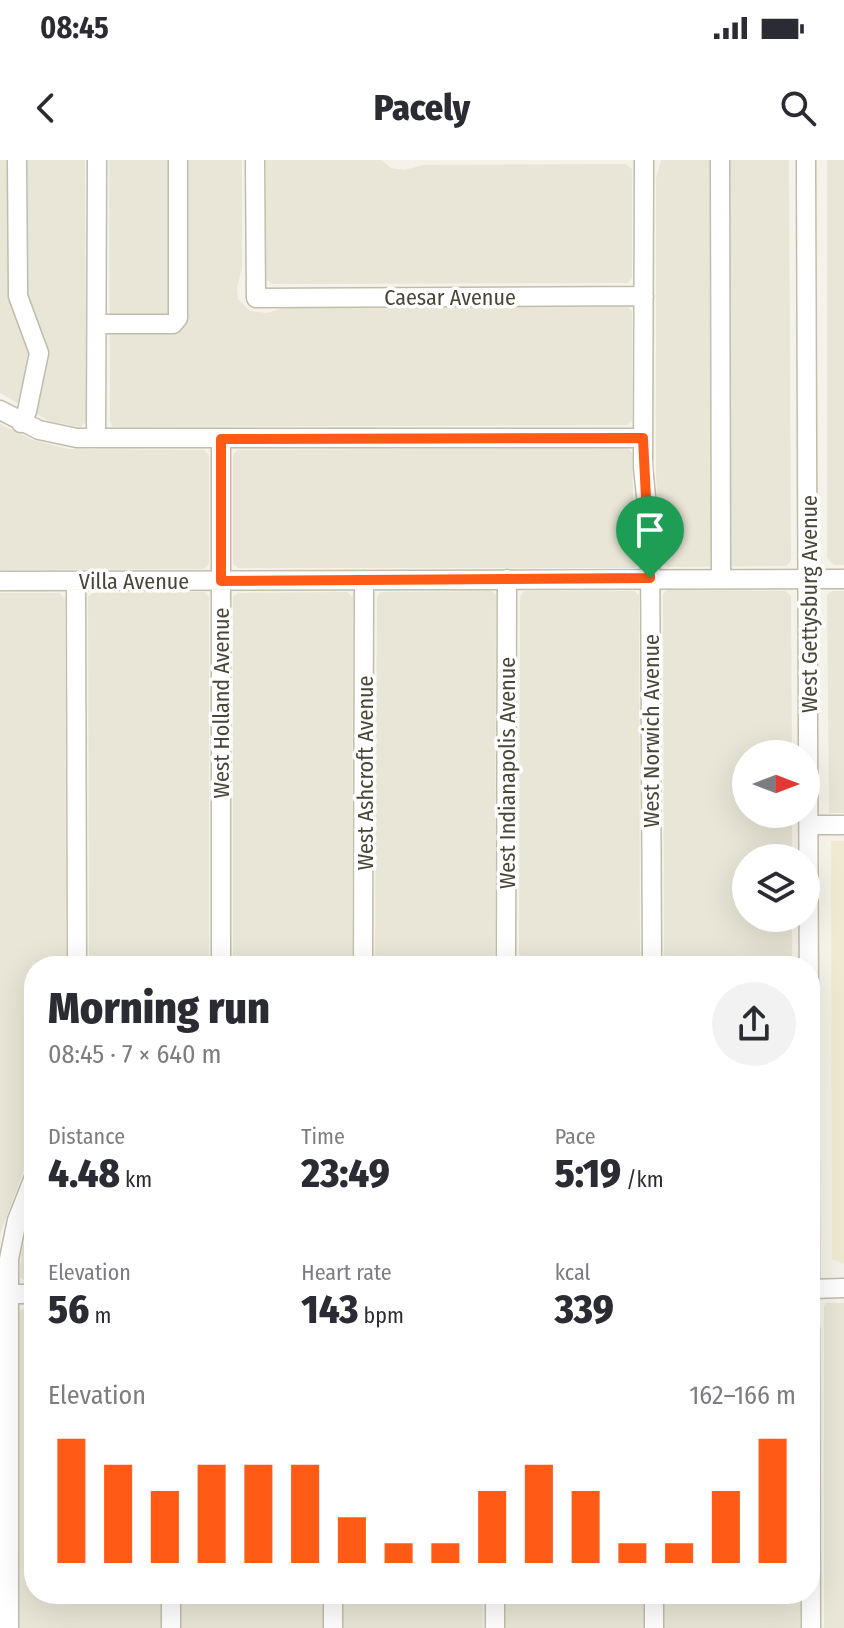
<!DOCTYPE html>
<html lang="en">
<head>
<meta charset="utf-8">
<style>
	:root { --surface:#fff; --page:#f2f2f3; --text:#2b2b33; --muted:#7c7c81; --accent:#ff5b17 }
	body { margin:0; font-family:"Fira Sans Condensed",sans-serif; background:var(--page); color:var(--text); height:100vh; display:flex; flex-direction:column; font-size:30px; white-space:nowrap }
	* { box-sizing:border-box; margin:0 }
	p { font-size:26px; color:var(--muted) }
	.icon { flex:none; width:44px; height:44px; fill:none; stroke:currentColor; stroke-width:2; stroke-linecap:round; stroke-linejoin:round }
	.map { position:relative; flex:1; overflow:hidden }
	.sheet { position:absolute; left:24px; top:796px; width:796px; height:648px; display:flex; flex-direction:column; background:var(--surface); border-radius:32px; box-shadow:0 8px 32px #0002 }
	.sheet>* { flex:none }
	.needle { width:52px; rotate:90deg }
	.fabs { position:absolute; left:732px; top:580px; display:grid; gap:16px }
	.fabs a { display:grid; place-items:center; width:88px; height:88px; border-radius:50%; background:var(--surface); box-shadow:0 8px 32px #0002; font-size:40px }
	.pin { position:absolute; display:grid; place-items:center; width:68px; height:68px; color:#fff; margin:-82px -34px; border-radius:50% 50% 50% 0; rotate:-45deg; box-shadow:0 0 8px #0007 }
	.pin .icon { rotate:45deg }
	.round { display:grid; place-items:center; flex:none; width:84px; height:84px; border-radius:42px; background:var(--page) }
	.head { display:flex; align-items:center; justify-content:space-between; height:136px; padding:0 24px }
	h1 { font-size:44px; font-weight:800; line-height:60px }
	.stats { display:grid; grid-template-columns:repeat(3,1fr); gap:12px; height:136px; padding:8px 24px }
	.stats div { display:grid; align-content:center }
	.stats b { font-size:40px; font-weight:800 }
	.stats small { font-size:22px; font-weight:400 }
	.stats p { font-size:22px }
	.chart { height:224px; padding:16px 24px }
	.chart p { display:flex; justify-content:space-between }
	.chart svg { width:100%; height:144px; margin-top:8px; stroke:var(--accent); stroke-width:6 }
	.status { display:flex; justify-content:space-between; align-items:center; height:56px; padding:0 40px; background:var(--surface); direction:ltr }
	.status svg { height:22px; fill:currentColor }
	header { display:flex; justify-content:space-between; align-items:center; height:104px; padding:0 24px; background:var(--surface); font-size:36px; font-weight:800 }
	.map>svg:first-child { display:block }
</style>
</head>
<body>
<div class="status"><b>08:45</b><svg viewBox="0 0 49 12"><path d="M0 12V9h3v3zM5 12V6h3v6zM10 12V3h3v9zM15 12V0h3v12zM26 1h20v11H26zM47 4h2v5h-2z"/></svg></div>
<header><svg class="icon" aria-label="back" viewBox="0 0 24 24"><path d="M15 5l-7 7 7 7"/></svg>Pacely<svg class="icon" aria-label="search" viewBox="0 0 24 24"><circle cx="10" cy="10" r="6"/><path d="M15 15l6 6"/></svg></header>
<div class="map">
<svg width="844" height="1468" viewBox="0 0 844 1468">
	<rect width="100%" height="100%" fill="#f5f3e9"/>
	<path fill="#e9e6d7" d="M 0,0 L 85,0 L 86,262 L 80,267 L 49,261 L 0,233 Z
		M 109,0 L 242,0 L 242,107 L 237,129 L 238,139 L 250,151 L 267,153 L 283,148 L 628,147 L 632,151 L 632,261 L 627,265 L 113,267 L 110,261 Z
		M 266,0 L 382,0 L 391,8 L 404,10 L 423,5 L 626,4 L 632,9 L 632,118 L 627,123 L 272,124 L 266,119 Z
		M 661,0 L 789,0 L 791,401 L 786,406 L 668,407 L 663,403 L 656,317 L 656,18 Z
		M 827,0 L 844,0 L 844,405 L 834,405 L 827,398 Z
		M 0,264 L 33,280 L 69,289 L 204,290 L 209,295 L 209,404 L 204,409 L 0,410 Z
		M 628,288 L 632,293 L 633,338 L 639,380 L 639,403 L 635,408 L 238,408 L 233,404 L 233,295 L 237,290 Z
		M 667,430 L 786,431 L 791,436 L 792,594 L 746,594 L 746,654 L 792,654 L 792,698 L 746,698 L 746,758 L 792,758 L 792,806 L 664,806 L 663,434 Z
		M 492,431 L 496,435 L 495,806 L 375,806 L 377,437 L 381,432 Z
		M 524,431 L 634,431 L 639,435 L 640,806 L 519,806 L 520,436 Z
		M 832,431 L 844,431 L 844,653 L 829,653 L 827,435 Z
		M 204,432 L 209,437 L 209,806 L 89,806 L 88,437 L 93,433 Z
		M 347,432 L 353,437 L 352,806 L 233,806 L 233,437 L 238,433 Z
		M 0,433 L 59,433 L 65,439 L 66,804 L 34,806 L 34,983 L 0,1074 Z
		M 34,1051 L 34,1121 L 25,1121 L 20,1117 L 22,1089 Z
		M 827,1143 L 844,1143 L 844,1468 L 824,1468 L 824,1146 Z
		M 29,1146 L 34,1146 L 34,1434 L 161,1434 L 161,1468 L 19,1468 L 17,1158 L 21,1150 Z
		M 180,1434 L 323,1434 L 323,1468 L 180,1468 Z
		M 342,1434 L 483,1434 L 483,1468 L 342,1468 Z
		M 503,1434 L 644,1434 L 644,1468 L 503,1468 Z
		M 663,1434 L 800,1434 L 800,1468 L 663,1468 Z"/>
	<path fill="#efebd3" d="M 831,681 L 844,681 L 844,1104 L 832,1099 Z"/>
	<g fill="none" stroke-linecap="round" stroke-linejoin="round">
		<g stroke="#c1bdab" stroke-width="21">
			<path id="minor" d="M 17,0 L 18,136 L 39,193 L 27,251 L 21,263
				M 255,0 L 256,138 L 644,136
				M 644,0 L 643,307 L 650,375 L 652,806
				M 720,0 L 721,419
				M 806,0 L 810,1134
				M 97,164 L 173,164 L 178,158 L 178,0
				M 0,250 L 39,270 L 77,278 L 643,278
				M 96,278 L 97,0
				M 0,421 L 844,419
				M 76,421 L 77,806
				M 810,665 L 844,665
				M 221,806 L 221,279
				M 363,806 L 364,420
				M 506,806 L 507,419
				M 810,1129 L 844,1128
				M 0,1134 L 34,1134
				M 810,1169 L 811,1468
				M 171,1434 L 171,1468
				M 333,1434 L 333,1468
				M 654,1434 L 654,1468
				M 9,1468 L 9,1099 L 17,1060 L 34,1017
				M 495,1468 L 495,1434"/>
		</g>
		<use href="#minor" stroke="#fff" stroke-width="18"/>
	</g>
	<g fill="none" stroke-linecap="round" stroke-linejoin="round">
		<g stroke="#fff" stroke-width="16">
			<path id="route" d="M 643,278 L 650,418 L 221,421 L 221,279 Z"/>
		</g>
		<use href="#route" stroke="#ff5b17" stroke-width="10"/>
	</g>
	<g text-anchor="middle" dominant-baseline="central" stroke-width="7" stroke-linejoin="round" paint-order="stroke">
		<g font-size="22" fill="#4a4537" stroke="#fff">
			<text x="450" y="137">Caesar Avenue</text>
			<text x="134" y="421">Villa Avenue</text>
			<text transform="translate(809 444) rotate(-90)">West Gettysburg Avenue</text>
			<text transform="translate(221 543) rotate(-90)">West Holland Avenue</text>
			<text transform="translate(651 571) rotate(-90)">West Norwich Avenue</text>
			<text transform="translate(365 613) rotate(-90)">West Ashcroft Avenue</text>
			<text transform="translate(507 613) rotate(-90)">West Indianapolis Avenue</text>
		</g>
	</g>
</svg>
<div class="fabs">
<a><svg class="needle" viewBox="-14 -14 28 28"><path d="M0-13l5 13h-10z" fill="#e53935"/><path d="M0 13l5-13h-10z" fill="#7c7c81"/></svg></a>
<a><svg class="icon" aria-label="layers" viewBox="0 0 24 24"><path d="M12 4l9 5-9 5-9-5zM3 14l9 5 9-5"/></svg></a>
</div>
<div class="pin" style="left:650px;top:418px;background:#1e9e55"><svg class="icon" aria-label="arrive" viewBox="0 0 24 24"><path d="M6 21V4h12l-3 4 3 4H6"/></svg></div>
<section class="sheet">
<div class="head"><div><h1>Morning run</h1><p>08:45 · 7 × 640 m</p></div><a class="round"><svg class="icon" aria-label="share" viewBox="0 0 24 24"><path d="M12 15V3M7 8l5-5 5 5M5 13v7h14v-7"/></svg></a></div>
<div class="stats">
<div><p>Distance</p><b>4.48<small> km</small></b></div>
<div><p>Time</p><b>23:49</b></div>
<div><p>Pace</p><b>5:19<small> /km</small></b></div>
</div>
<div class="stats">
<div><p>Elevation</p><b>56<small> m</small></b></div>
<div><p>Heart rate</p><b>143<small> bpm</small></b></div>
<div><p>kcal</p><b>339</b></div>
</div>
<div class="chart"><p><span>Elevation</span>162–166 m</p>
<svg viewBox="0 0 160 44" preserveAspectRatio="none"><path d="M5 44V6M15 44V14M25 44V22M35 44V14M45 44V14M55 44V14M65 44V30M75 44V38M85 44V38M95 44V22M105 44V14M115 44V22M125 44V38M135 44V38M145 44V22M155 44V6"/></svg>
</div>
</section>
</div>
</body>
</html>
